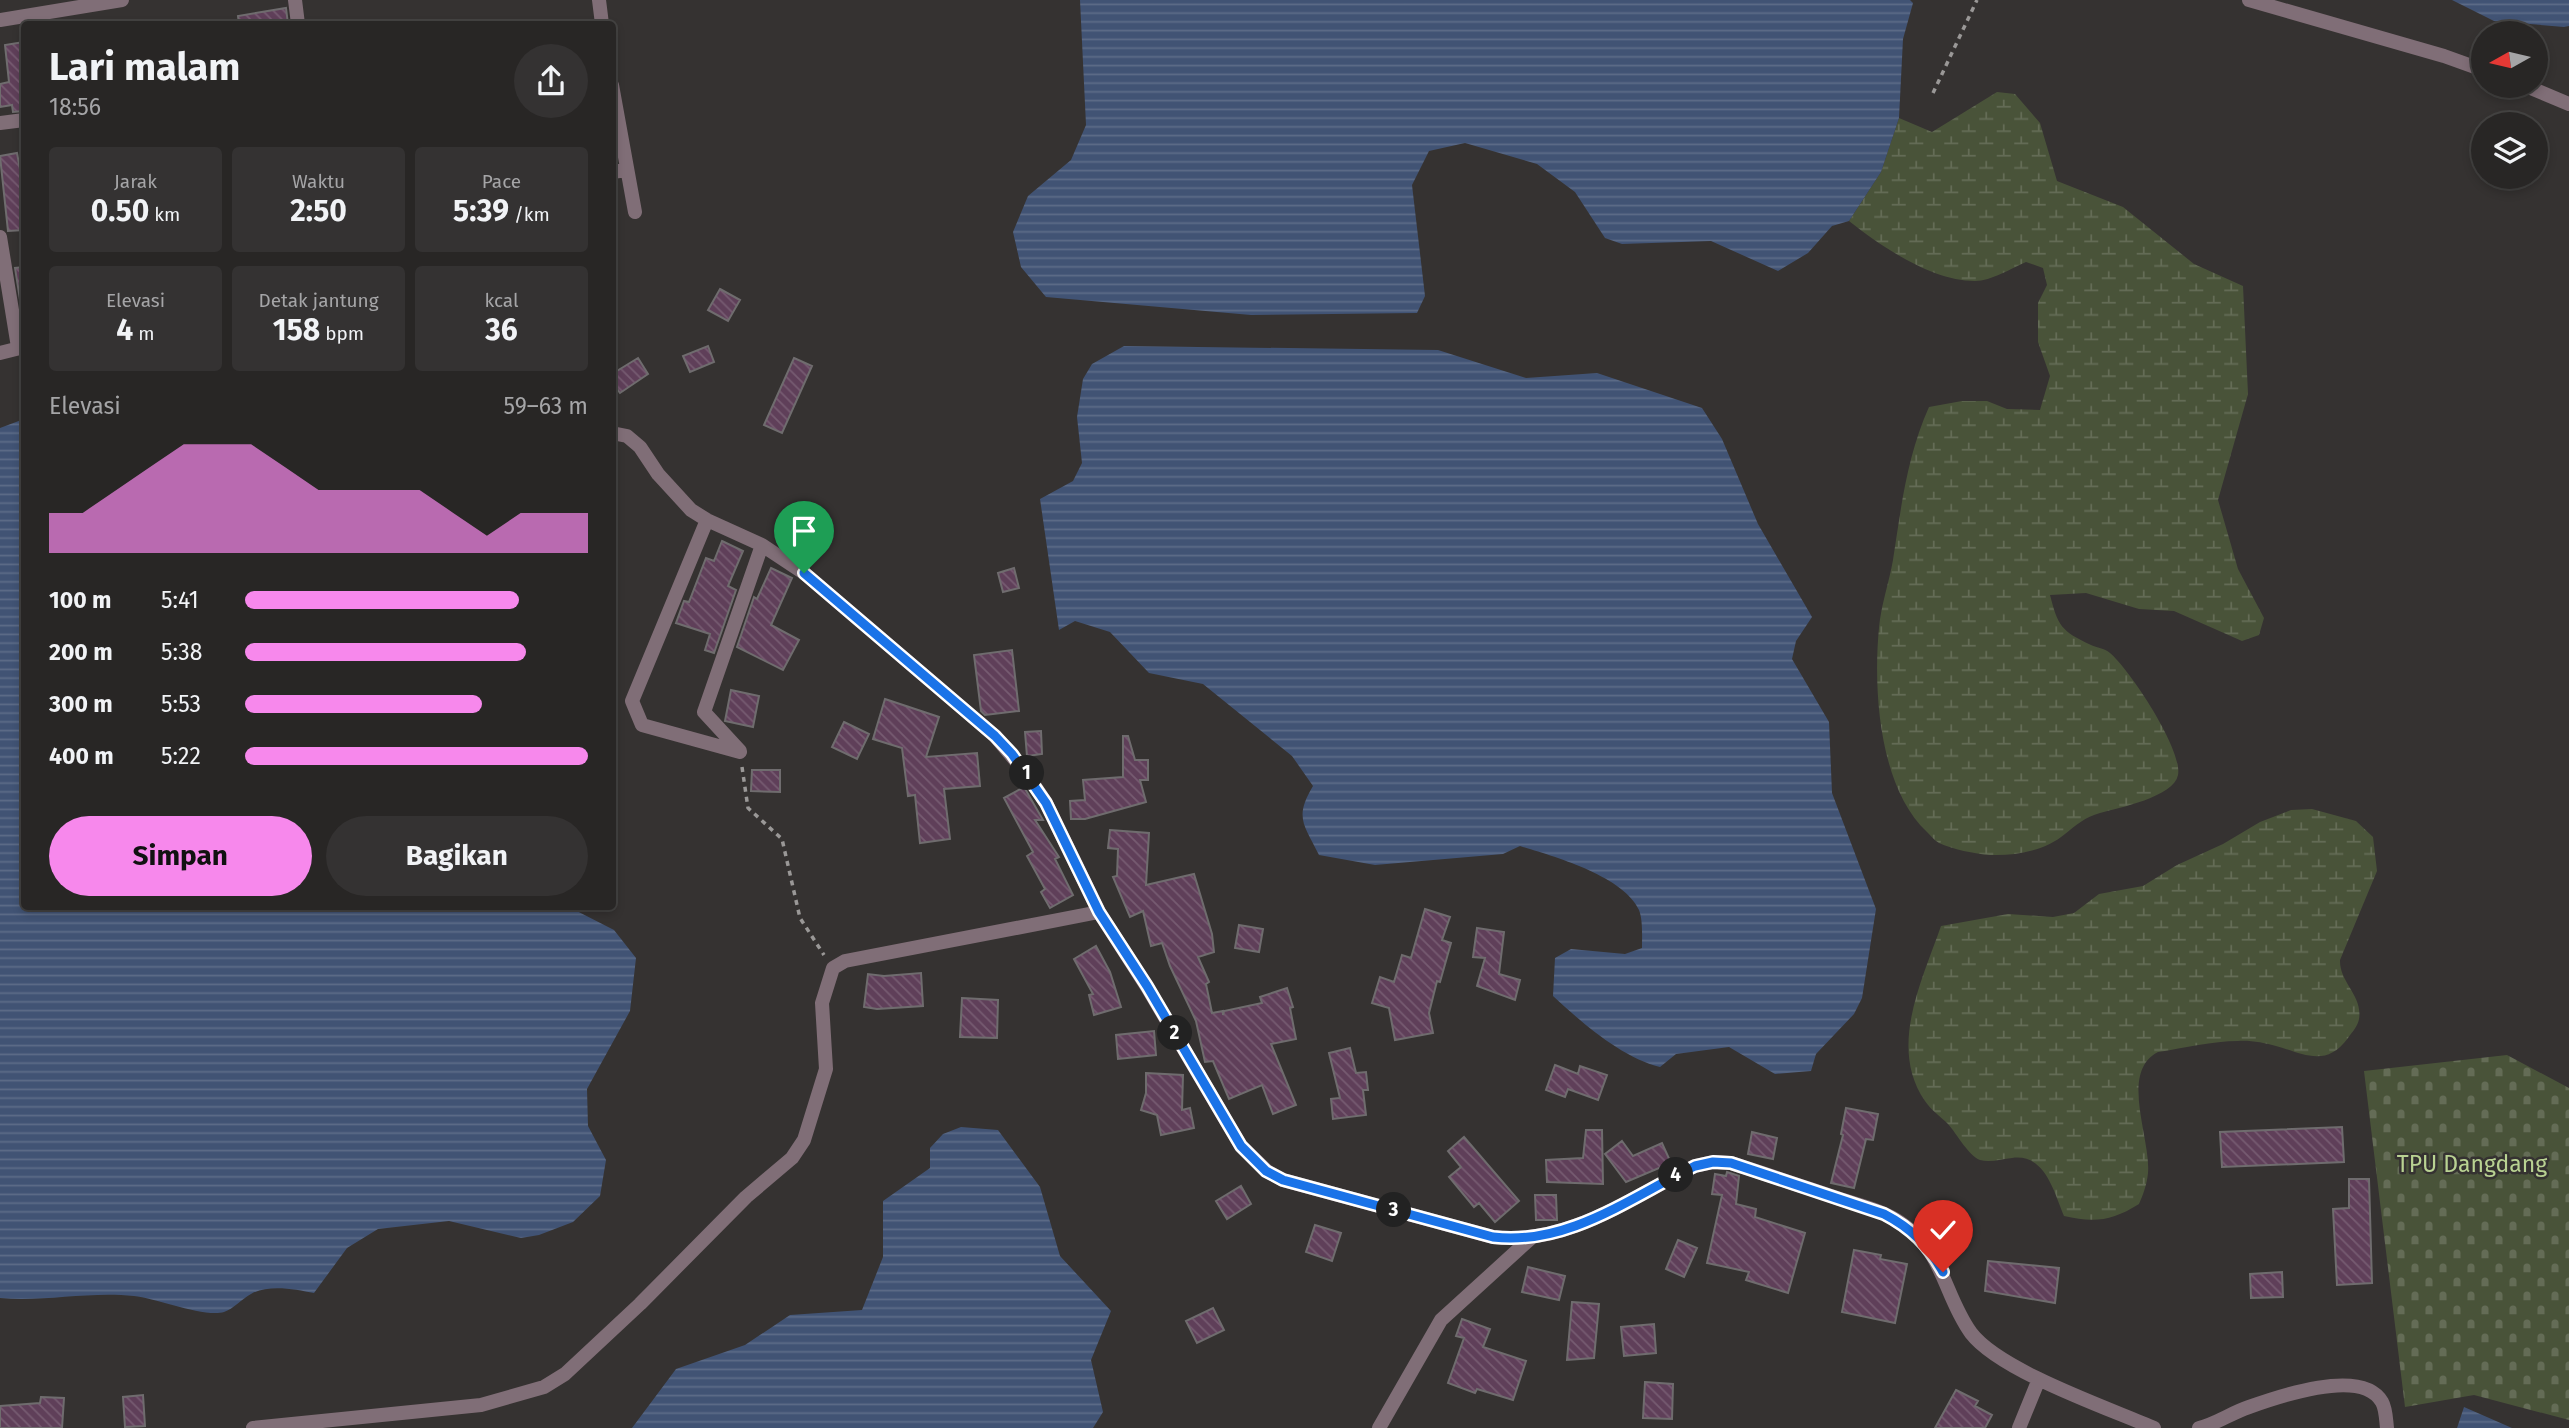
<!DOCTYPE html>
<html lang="id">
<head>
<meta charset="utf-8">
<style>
	:root { --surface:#282625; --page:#343232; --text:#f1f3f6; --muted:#a5a5a7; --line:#444342; --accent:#f788ec }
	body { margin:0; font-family:"Fira Sans",sans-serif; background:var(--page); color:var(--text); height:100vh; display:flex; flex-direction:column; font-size:26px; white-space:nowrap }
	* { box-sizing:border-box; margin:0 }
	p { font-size:23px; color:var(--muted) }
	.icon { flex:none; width:38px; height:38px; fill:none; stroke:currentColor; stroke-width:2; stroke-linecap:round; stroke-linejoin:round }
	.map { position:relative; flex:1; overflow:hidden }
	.panel { position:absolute; left:21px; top:21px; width:595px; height:889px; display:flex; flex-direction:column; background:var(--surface); border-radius:7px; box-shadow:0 4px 10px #0003,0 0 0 2px var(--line) }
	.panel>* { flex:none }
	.needle { width:46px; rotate:262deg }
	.tools { position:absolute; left:2471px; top:21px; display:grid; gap:14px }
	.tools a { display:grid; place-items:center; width:77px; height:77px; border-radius:50%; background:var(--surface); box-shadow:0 4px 10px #0003,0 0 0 2px var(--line); font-size:35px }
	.pin { position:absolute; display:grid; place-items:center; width:60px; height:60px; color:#fff; margin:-72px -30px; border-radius:50% 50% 50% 0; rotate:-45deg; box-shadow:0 0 7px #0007 }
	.pin .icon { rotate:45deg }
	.km { position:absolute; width:35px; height:35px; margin:-18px; border-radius:50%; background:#222; color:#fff; font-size:19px; line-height:35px; text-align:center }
	.round { display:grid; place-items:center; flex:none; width:74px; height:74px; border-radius:37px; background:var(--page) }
	.summary { display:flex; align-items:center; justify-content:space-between; height:119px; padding:0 28px }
	h1 { font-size:38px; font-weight:700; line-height:52px }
	.figures { display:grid; grid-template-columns:repeat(3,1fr); gap:10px; height:119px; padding:7px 28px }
	.figures div { display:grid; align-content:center; border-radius:7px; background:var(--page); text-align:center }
	.figures b { font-size:30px; font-weight:700 }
	.figures small { font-size:19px; font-weight:400 }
	.figures p { font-size:19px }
	.chart { height:196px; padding:14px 28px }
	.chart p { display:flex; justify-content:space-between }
	.chart svg { width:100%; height:126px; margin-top:7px; fill:var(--accent); opacity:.7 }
	.action { display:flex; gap:14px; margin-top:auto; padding:14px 28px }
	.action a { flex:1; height:80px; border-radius:42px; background:var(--accent); color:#111; font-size:28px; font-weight:700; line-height:80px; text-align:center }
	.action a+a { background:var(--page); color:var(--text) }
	ul { padding:0 28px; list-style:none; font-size:23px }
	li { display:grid; grid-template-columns:112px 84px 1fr; align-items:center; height:52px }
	li i { height:18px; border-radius:9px; background:var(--accent) }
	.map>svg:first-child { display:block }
</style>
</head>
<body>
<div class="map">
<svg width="2569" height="1428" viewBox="0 0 2569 1428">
	<defs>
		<pattern id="wetland-marsh" width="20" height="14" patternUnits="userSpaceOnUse" patternTransform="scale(1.75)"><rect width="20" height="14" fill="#495339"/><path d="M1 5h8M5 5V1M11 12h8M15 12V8" fill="none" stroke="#646c56"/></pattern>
		<pattern id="cemetery-stones" width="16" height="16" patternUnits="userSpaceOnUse" patternTransform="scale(1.75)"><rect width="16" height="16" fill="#495339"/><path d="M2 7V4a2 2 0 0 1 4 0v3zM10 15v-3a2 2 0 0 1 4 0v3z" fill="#646c56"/></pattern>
		<pattern id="water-rules" width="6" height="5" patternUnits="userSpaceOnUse" patternTransform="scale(1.75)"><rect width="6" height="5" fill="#415374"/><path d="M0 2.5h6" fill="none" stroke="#5d6c88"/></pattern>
		<pattern id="building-back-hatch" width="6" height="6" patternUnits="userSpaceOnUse" patternTransform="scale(1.75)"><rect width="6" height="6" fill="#5f3f59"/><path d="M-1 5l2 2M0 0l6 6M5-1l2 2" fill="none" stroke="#765b71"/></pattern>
	</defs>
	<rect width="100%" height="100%" fill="#353231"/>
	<path fill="url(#wetland-marsh)" d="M 1997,92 L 2015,94 L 2040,123 L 2057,181 L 2123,207 L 2194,264 L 2243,286 L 2248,394 L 2218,500 L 2238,569 L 2264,618 L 2259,635 L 2242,641 L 2174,611 L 2139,609 L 2086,593 L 2050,595 C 2058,626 2061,631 2091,645 C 2097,648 2104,648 2110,653 C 2130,670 2183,750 2178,775 C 2174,797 2118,808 2100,813 C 2085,817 2076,825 2065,834 C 2045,851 2015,856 1990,855 C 1975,854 1952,849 1939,843 C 1934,840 1930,835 1927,832 C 1879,787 1873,690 1879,628 C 1881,605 1889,583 1893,560 C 1901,508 1907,456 1929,407 L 1962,401 L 1987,401 L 2007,409 L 2040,410 L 2050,376 L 2038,342 L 2038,303 L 2047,285 L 2043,268 L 2026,262 C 2012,268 1991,281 1975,281 C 1932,281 1882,247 1849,221 L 1881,172 L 1899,118 L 1932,132 Z
		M 2312,809 L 2356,821 L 2373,837 L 2377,871 L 2340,960 C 2339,982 2363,996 2359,1019 C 2358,1026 2352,1032 2348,1038 C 2326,1068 2304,1054 2276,1046 C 2265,1043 2250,1040 2238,1041 C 2212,1041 2185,1048 2158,1052 C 2119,1072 2151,1138 2148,1173 C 2147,1184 2143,1195 2139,1204 C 2112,1221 2094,1223 2064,1216 C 2054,1192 2045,1153 2012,1158 C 2002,1159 1990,1163 1980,1160 C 1968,1155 1957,1134 1948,1124 C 1941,1117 1931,1110 1925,1101 C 1888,1047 1922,981 1941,926 L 2008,914 L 2053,917 L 2074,913 L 2099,894 L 2143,886 L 2177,865 L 2223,844 L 2260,822 L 2291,810 Z"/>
	<path fill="url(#cemetery-stones)" d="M 2507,1055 L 2569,1088 L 2569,1420 L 2474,1395 L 2405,1407 L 2364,1071 Z"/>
	<path fill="url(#water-rules)" d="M 1080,0 L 1910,0 L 1913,3 L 1903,39 L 1899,118 L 1881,172 L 1849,221 L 1832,226 L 1808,253 L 1778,271 L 1711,241 L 1622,244 L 1605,238 L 1575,192 L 1537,164 L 1465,143 L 1429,151 L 1412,185 L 1425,296 L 1417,313 L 1251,315 L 1046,297 L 1021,267 L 1013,232 L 1028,196 L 1071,160 L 1086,125 Z
		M 2452,0 L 2569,0 L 2569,26 L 2564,27 L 2494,21 Z
		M 1124,346 L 1438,350 L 1526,378 L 1597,373 L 1702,408 L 1722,439 L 1758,524 L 1812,617 L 1796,641 L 1792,659 L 1829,722 L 1832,793 L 1876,909 L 1862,998 L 1854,1014 L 1816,1054 L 1811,1071 L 1775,1074 L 1729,1047 L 1676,1054 L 1660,1067 C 1622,1058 1581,1022 1553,996 L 1555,958 L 1571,949 L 1625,954 L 1642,948 C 1642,937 1643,920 1639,910 C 1624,876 1553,856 1520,846 L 1503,854 L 1375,865 L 1319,855 C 1304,824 1294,818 1313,786 L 1292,756 L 1203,684 L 1149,673 L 1110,632 L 1075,621 L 1059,630 L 1040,499 L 1073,481 L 1082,463 L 1077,417 L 1083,379 L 1092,364 Z
		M 24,419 L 24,906 L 567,906 L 614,930 L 636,958 L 630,1011 L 587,1089 L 588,1126 L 606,1160 L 600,1196 L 573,1222 L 539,1235 L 521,1238 L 449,1221 L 378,1229 L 347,1248 L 314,1293 C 295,1289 268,1284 251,1294 C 242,1299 233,1309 224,1312 C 205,1318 156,1298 134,1296 C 89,1291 45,1302 0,1298 L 0,428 Z
		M 961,1127 L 998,1130 L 1040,1187 L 1060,1256 L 1111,1311 L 1091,1360 L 1103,1412 L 1093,1428 L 632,1428 L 676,1369 L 745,1345 L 790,1315 L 862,1310 L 883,1257 L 883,1201 L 930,1168 L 930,1148 L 943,1134 Z
		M 2464,1407 L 2512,1428 L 2457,1428 Z"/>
	<path fill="url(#building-back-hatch)" stroke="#6f6c6e" stroke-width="2" d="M 286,8 L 288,24 L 239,24 L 238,16 Z
		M 24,42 L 24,111 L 13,112 L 12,105 L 0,107 L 0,84 L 9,82 L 5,45 Z
		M 17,153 L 24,191 L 24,230 L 8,231 L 0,156 Z
		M 24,267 L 24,305 L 21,306 L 15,268 Z
		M 720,289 L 740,300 L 728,321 L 708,310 Z
		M 708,346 L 714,362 L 690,372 L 683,356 Z
		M 638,358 L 648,374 L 620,393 L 612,382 L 612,374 Z
		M 794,358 L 812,366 L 782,433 L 764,425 Z
		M 722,541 L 743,551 L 728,586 L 736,590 L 714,653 L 705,650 L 710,634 L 676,623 L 684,601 L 689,602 L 706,558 L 714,561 Z
		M 771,568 L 792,578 L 771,625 L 799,640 L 783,670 L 737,647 L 754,597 L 757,599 Z
		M 1014,568 L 1019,588 L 1003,592 L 998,573 Z
		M 1012,650 L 1019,711 L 985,715 L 981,711 L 974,655 Z
		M 731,690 L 759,696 L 753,727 L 725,721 Z
		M 885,699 L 939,717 L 926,757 L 977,753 L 980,786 L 944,789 L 950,839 L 920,843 L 915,795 L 908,796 L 902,748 L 873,739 Z
		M 844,722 L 869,734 L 857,759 L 832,747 Z
		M 1041,731 L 1042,754 L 1027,756 L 1025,732 Z
		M 1123,736 L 1128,736 L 1135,760 L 1148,760 L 1148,780 L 1140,780 L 1146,802 L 1085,819 L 1071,819 L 1070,801 L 1085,800 L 1083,780 L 1123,777 Z
		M 752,770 L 780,770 L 780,792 L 751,791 Z
		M 1024,787 L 1043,820 L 1035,820 L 1059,857 L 1055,859 L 1073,895 L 1050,908 L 1041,892 L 1045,889 L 1027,856 L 1033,852 L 1004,798 Z
		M 1110,830 L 1149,833 L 1146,885 L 1194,874 L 1212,934 L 1214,952 L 1198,957 L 1209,982 L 1206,984 L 1212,1013 L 1223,1011 L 1223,1015 L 1224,1011 L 1262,1003 L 1260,997 L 1287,988 L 1293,1007 L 1290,1008 L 1296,1039 L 1271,1044 L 1296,1105 L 1273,1114 L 1262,1085 L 1229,1099 L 1213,1061 L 1205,1062 L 1196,1021 L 1170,966 L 1162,943 L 1151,946 L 1143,911 L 1130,917 L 1113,877 L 1117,876 L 1118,849 L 1108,848 Z
		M 1425,909 L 1450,917 L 1442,940 L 1451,943 L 1440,982 L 1437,981 L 1429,1013 L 1433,1033 L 1395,1040 L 1389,1008 L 1372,1003 L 1380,977 L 1394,982 L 1402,955 L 1411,958 Z
		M 1239,925 L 1263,929 L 1259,952 L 1235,948 Z
		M 1477,928 L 1504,932 L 1499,974 L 1520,980 L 1515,1000 L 1477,986 L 1485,958 L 1473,957 Z
		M 1096,946 L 1110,972 L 1121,1007 L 1094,1015 L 1089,995 L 1093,994 L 1074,959 Z
		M 921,973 L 923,1006 L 877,1009 L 864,1007 L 868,974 L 884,976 Z
		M 962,998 L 998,1000 L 997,1038 L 960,1037 Z
		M 1154,1031 L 1156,1055 L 1118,1059 L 1116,1035 Z
		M 1350,1048 L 1356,1073 L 1366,1072 L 1368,1090 L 1363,1090 L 1366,1115 L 1333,1119 L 1331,1099 L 1340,1098 L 1329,1053 Z
		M 1555,1065 L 1578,1074 L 1580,1066 L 1607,1075 L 1598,1100 L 1568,1089 L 1565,1097 L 1546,1090 Z
		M 1146,1073 L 1183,1075 L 1182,1110 L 1190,1108 L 1194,1128 L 1161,1135 L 1157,1115 L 1141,1110 L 1146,1093 Z
		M 1846,1108 L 1878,1114 L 1873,1140 L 1866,1139 L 1854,1188 L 1831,1183 L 1843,1135 L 1841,1134 Z
		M 2342,1127 L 2344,1162 L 2222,1167 L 2220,1132 Z
		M 1586,1130 L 1602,1130 L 1603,1184 L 1547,1182 L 1546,1160 L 1583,1158 Z
		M 1752,1132 L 1777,1138 L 1773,1159 L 1748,1154 Z
		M 1464,1137 L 1519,1201 L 1495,1222 L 1479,1203 L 1474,1207 L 1449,1177 L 1461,1167 L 1448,1151 Z
		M 1622,1141 L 1633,1156 L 1662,1143 L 1671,1163 L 1626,1182 L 1605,1154 Z
		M 1727,1172 L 1739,1176 L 1736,1204 L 1756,1209 L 1755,1217 L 1805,1233 L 1788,1293 L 1746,1280 L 1749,1272 L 1707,1263 L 1722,1195 L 1712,1194 L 1715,1174 L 1726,1176 Z
		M 2349,1179 L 2369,1179 L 2372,1283 L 2337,1285 L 2333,1209 L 2349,1208 Z
		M 1241,1186 L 1251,1204 L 1227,1219 L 1216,1201 Z
		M 1535,1195 L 1556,1195 L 1557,1220 L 1536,1220 Z
		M 1315,1225 L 1341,1233 L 1332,1261 L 1306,1252 Z
		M 1678,1240 L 1697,1248 L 1684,1277 L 1666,1269 Z
		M 1854,1250 L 1881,1255 L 1880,1259 L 1907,1264 L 1895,1323 L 1842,1312 Z
		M 1988,1261 L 2059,1268 L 2055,1303 L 1985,1291 Z
		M 1528,1267 L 1565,1276 L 1559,1300 L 1522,1292 Z
		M 2282,1272 L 2283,1297 L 2251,1298 L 2250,1274 Z
		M 1572,1302 L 1599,1304 L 1594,1358 L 1567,1360 Z
		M 1213,1308 L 1224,1330 L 1197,1343 L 1186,1321 Z
		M 1462,1319 L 1490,1329 L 1483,1347 L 1526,1361 L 1513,1400 L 1477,1389 L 1475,1393 L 1448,1383 L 1464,1338 L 1456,1336 Z
		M 1654,1324 L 1656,1353 L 1624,1356 L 1621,1327 Z
		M 1645,1382 L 1673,1384 L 1672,1419 L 1643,1418 Z
		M 1956,1390 L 1978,1401 L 1975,1406 L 1992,1415 L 1985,1428 L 1935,1428 Z
		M 143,1395 L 145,1426 L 125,1427 L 123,1397 Z
		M 41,1397 L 64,1398 L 62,1428 L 0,1428 L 0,1406 L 40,1403 Z"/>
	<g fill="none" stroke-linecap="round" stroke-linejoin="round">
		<path stroke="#9a9897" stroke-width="3.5" stroke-dasharray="5 5" stroke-linecap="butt" d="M 1933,93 L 1977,0
			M 742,767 L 748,808 L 782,839 L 800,918 L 824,955"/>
		<path stroke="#806e77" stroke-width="14" d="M 295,0 L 298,24
			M 599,0 L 602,24
			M 2249,0 L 2444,56 L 2483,70
			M 0,20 L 122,0
			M 612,85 L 635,212
			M 2526,86 L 2569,104
			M 0,123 L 24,120
			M 612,172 L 627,170
			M 0,237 L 18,347
			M 0,353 L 24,347
			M 612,433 L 627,436 L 640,447 L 658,474 L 691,510 L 707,520 L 762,545 L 804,573 L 995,736 L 1026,773 L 1046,803 L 1099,912 L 1147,987 L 1241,1146 L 1267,1171 L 1283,1180 L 1493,1237 C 1568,1246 1631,1197 1695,1166 L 1713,1162 L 1731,1163 C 1766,1174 1801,1186 1837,1198 C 1858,1205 1882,1210 1901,1223 C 1944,1251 1944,1296 1971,1333 C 2000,1371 2108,1408 2154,1428
			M 707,520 L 632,701 L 642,725 L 740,752
			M 740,751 L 704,712 L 762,545
			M 253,1428 L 481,1405 L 544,1387 L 565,1374 L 640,1304 L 746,1197 L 792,1158 L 804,1140 L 826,1069 L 822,1003 L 833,968 L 845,961 L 1099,912
			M 1379,1428 L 1441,1320 L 1531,1238
			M 2019,1428 L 2039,1379
			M 2199,1428 C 2216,1424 2231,1413 2249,1407 C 2277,1397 2362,1367 2382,1402 C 2386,1409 2386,1420 2387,1428"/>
	</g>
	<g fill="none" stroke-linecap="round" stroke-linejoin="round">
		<g stroke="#fff" stroke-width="14">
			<path id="route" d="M 804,573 L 995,736 L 1012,754 L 1046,803 L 1099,912 L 1147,986 L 1241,1146 L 1266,1171 L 1283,1180 L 1493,1237 C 1568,1246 1631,1197 1695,1166 L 1713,1162 L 1731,1163 L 1884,1214 C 1911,1228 1928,1245 1943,1272"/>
		</g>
		<use href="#route" stroke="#1a73e8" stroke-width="9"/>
	</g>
	<g text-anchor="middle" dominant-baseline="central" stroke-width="5" stroke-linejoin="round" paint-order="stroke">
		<g font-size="23" fill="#b9d292" stroke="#353231">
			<text x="2472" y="1164">TPU Dangdang</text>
		</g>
	</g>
</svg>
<div class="tools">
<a><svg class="needle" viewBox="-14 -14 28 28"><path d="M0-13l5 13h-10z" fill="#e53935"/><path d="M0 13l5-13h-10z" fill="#a5a5a7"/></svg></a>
<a><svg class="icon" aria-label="layers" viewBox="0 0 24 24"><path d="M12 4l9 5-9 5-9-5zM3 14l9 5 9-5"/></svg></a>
</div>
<div class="pin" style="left:804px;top:573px;background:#1e9e55"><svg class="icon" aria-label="arrive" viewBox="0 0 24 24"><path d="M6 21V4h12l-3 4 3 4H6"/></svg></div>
<div class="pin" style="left:1943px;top:1272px;background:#d93025"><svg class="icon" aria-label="check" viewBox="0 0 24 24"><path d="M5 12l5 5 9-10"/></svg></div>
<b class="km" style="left:1027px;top:773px">1</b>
<b class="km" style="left:1175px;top:1033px">2</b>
<b class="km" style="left:1394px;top:1210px">3</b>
<b class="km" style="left:1676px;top:1175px">4</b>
<section class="panel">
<div class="summary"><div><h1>Lari malam</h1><p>18:56</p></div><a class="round"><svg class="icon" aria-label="share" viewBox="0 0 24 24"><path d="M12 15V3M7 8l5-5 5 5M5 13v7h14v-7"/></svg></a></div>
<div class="figures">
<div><p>Jarak</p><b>0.50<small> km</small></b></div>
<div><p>Waktu</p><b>2:50</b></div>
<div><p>Pace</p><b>5:39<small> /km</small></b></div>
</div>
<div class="figures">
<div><p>Elevasi</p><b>4<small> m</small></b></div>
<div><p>Detak jantung</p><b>158<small> bpm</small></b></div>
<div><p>kcal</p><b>36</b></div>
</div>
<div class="chart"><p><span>Elevasi</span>59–63 m</p>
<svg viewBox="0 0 160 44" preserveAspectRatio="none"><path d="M0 44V30L10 30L20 22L30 14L40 6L50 6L60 6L70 14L80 22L90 22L100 22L110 22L120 30L130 38L140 30L150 30L160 30V44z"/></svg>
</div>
<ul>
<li><b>100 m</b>5:41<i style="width:80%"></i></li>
<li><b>200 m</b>5:38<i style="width:82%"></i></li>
<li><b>300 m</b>5:53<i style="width:69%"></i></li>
<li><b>400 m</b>5:22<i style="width:100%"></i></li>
</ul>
<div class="action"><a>Simpan</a><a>Bagikan</a></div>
</section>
</div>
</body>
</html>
